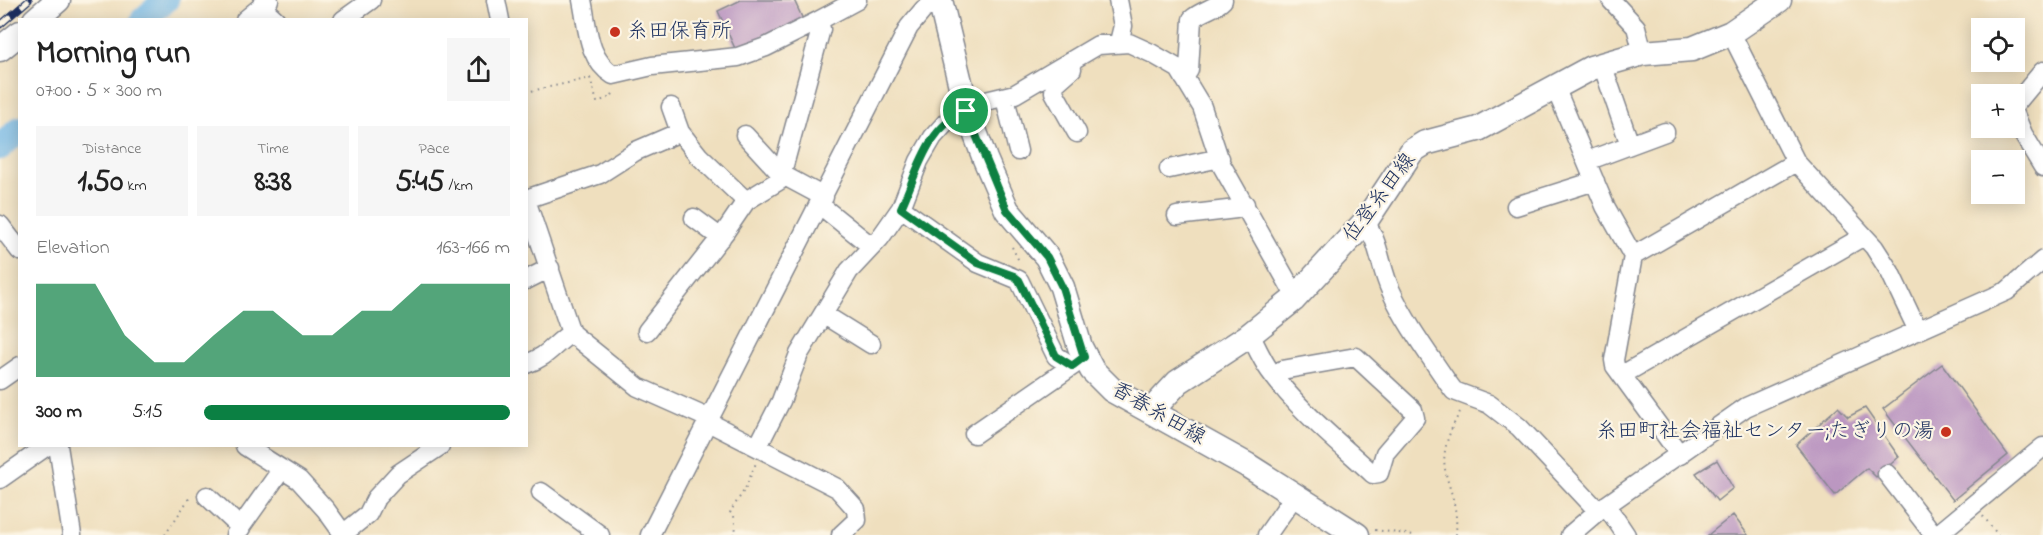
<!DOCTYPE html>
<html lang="en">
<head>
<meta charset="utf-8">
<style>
	:root { --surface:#fff; --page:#f6f6f6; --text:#222; --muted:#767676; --accent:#0b8043 }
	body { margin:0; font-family:"Indie Flower","Klee One",sans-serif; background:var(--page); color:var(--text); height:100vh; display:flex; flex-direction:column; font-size:22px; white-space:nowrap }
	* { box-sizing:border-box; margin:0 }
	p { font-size:20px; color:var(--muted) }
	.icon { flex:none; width:33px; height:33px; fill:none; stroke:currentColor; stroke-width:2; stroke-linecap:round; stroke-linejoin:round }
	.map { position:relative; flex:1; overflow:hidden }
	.details { position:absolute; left:18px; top:18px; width:510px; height:429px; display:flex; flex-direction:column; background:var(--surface); border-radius:0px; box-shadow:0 3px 15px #0003 }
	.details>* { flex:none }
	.fabs { position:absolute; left:1971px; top:18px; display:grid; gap:12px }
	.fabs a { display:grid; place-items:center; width:54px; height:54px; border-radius:0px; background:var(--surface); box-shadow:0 3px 15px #0003; font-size:30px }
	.pin { position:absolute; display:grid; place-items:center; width:51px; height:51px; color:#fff; margin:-26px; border:3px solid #fff; border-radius:50%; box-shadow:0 2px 6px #0007 }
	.round { display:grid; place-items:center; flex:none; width:63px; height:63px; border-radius:0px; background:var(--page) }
	.summary { display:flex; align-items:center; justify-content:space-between; height:102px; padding:0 18px }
	h1 { font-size:33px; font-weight:700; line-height:45px }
	.stats { display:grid; grid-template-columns:repeat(3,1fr); gap:9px; height:102px; padding:6px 18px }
	.stats div { display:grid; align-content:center; border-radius:0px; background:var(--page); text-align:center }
	.stats b { font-size:30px; font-weight:700 }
	.stats small { font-size:16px; font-weight:400 }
	.stats p { font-size:16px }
	.chart { height:168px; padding:12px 18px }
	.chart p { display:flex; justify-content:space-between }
	.chart svg { width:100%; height:108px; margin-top:6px; fill:var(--accent); opacity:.7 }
	ul { padding:0 18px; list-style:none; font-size:20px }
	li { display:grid; grid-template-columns:96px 72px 1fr; align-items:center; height:45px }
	li i { height:15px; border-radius:8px; background:var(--accent) }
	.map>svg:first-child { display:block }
</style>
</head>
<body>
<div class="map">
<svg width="2043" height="535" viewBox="0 0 2043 535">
	<rect width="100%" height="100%" fill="#fcf5e5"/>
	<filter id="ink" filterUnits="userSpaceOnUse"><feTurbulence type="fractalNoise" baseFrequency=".0167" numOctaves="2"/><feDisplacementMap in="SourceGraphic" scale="12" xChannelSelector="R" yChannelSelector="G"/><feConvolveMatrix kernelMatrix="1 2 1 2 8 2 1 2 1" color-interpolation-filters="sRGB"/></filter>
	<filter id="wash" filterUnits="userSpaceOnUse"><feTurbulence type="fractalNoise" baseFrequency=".008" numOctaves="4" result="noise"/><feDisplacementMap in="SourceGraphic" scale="24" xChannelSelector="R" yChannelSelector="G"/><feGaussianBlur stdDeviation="1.35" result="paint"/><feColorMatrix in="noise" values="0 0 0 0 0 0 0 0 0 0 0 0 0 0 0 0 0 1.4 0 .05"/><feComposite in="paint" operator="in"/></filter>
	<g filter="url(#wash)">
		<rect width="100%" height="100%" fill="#efdfbe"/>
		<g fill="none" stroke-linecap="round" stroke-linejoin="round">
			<path stroke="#6fb6e6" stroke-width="26" d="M 143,20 L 166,0
				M 0,147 L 20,129"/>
		</g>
		<g id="blocks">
			<path fill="#bb97c1" d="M 741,0 L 794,0 L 805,24 L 738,55 L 718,11 Z
				M 1942,364 L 2008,455 L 1953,500 L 1883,409 Z
				M 1838,407 L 1848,417 L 1865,408 L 1899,457 L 1876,477 L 1867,468 L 1835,495 L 1796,445 Z
				M 1717,460 L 1733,488 L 1717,501 L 1696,473 Z
				M 1733,515 L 1748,535 L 1708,535 Z"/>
		</g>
	</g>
	<g filter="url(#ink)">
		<use href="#blocks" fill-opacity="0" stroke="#85878e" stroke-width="1.5"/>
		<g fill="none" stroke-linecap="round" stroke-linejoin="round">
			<g stroke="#85878e" stroke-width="21">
				<path id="minor" d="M 496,0 L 500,20
					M 582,0 C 588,28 587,58 613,75 L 652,66 L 738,57 L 766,47 L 818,21
					M 1118,0 L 1123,26 L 1119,42
					M 1611,0 L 1636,27 L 1643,53
					M 261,6 L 276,20
					M 245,20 L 269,0
					M 343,20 L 371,0
					M 1731,33 L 1796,162 L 1874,247 L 1890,272 L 1918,331
					M 1602,64 L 1630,145
					M 1072,69 L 1055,84 L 1054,92 L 1077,133
					M 1184,78 L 1189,70 L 1192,19 C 1202,10 1215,9 1223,0
					M 1555,87 L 1605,206 L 1633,256 L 1614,360 L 1615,366 L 1680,455
					M 1005,98 L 1018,151
					M 965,106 L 1015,94 L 1098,45 L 1129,43 L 1151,53 L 1179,69 L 1202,107 L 1221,164 L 1296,297
					M 2014,106 L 2043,71
					M 671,107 L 680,132
					M 2014,112 L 2023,134 L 2043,167
					M 745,135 L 781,174 L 824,197
					M 1587,161 L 1665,132
					M 1169,169 L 1220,158
					M 526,199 L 600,174 L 636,151 L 680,132 L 699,156 L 746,201
					M 526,200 L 571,333 L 638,387 L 710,419
					M 820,205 L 871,246
					M 1516,206 L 1595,181
					M 901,208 L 978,263 L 1019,280 L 1056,356 L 1072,366
					M 1177,216 L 1236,209 L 1245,204
					M 694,218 L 721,238
					M 1365,222 C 1380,243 1380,268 1391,291 C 1406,324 1428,353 1448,383 L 1454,391 L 1489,404 L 1519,427 L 1598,511
					M 0,225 L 20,251
					M 1633,256 L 1796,162
					M 526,280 L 550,268
					M 823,314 L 871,344
					M 647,331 L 725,232 L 746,201 L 780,180 L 821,29 L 818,21 L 857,0
					M 1250,334 C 1256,346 1262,360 1270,371 C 1298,410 1338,442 1373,474 L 1379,473 L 1385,453 L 1415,418 L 1413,410 L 1356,357 L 1282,370 L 1275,377
					M 526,364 C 549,356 552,346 571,333
					M 1622,375 L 1864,236
					M 0,380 L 20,366
					M 708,422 L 837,488 L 856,509 L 857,520 L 841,535
					M 974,434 L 1081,360
					M 58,446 L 72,535
					M 245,446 L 299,480 L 326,510 L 344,535
					M 758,446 L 781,401 L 799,354 L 849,271 L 880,238 L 901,208 L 919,161 L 933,137 L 950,118 L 967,111
					M 1887,474 L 1934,535
					M 0,479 L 47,446
					M 541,492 L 600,535
					M 207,496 L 241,528
					M 1606,505 L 1626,535
					M 343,534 L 368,514 L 376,498 L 398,474 L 440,446
					M 235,535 L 282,469
					M 650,535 L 909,27 L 924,9 L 940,2
					M 1267,535 L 1295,495
					M 1570,535 L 1598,511 L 1746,407 L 2007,291 L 2043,260
					M 1937,535 L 2043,447"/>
			</g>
			<g stroke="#85878e" stroke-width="27">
				<path id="major" d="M 940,0 L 967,111 L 985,159 L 1007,210 L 1047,257 L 1062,287 L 1080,347 L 1092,370 L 1112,390 L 1247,465 L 1357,535
					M 35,20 L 58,0
					M 0,49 L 20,33
					M 1151,411 L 1178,382 L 1247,337 L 1293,300 L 1365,222 L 1412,151 L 1425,143 L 1478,129 L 1591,68 L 1643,53 L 1692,49 L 1731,33 L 1779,0"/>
			</g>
			<path stroke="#85878e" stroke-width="2" stroke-dasharray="1.5 4.5" stroke-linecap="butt" d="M 590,78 L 597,102 L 611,97 L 614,92
				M 526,92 L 591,78
				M 1012,247 L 1020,263
				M 1983,516 L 1998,535
				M 1375,530 L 1414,535
				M 165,535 L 190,497
				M 734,535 L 736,532 L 734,516 L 730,512 L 745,489 L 756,463
				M 1456,535 C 1460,478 1425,475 1460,412"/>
			<use href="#minor" stroke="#fff" stroke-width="18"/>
			<use href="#major" stroke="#fff" stroke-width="24"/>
			<g stroke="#1b2f5e" stroke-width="7">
				<path id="rail" d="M 0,25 L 29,0"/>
			</g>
			<use href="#rail" stroke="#fcf5e5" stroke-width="4.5" stroke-dasharray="14" stroke-linecap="butt"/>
		</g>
	</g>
	<g fill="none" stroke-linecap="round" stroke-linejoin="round" filter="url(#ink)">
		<g stroke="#fff" stroke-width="12">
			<path id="route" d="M 966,111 L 1007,210 L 1047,257 L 1062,287 L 1084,357 L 1072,366 L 1056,356 L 1019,280 L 1014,276 L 978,263 L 901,208 C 918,171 926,128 966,111 Z"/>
		</g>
		<use href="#route" stroke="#0b8043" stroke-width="8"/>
	</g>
	<g fill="#c8321e" stroke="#fcf5e5" stroke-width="2">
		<circle cx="615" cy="32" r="6"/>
		<circle cx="1946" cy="432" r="6"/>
	</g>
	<g text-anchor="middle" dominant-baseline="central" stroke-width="4.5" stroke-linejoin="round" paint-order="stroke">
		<g font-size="21" fill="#1b2f5e" stroke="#fcf5e5" text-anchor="start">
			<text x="627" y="32">糸田保育所</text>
			<text x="1934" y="432" text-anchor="end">糸田町社会福祉センター;たぎりの湯</text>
		</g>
		<g font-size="21" fill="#1b2f5e" stroke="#fcf5e5">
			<text transform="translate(1380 198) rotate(-53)">位登糸田線</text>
			<text transform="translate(1158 414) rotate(30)">香春糸田線</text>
		</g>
	</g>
</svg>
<div class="fabs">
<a><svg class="icon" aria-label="locate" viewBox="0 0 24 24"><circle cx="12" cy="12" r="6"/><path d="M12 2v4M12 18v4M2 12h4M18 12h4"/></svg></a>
<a>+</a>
<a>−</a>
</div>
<div class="pin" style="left:966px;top:111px;background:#1e9e55"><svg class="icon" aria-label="arrive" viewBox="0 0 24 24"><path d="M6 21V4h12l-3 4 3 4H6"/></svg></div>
<section class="details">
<div class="summary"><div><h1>Morning run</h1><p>07:00 · 5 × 300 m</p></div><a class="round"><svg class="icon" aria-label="share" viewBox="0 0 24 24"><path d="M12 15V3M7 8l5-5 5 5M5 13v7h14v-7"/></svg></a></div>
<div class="stats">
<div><p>Distance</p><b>1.50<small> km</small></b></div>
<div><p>Time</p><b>8:38</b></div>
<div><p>Pace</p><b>5:45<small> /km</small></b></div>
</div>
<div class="chart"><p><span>Elevation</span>163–166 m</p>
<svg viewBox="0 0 160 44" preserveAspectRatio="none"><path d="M0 44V6L10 6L20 6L30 27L40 38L50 38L60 27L70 17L80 17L90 27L100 27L110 17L120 17L130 6L140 6L150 6L160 6V44z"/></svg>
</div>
<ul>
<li><b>300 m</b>5:15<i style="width:100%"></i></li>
</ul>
</section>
</div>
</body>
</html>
